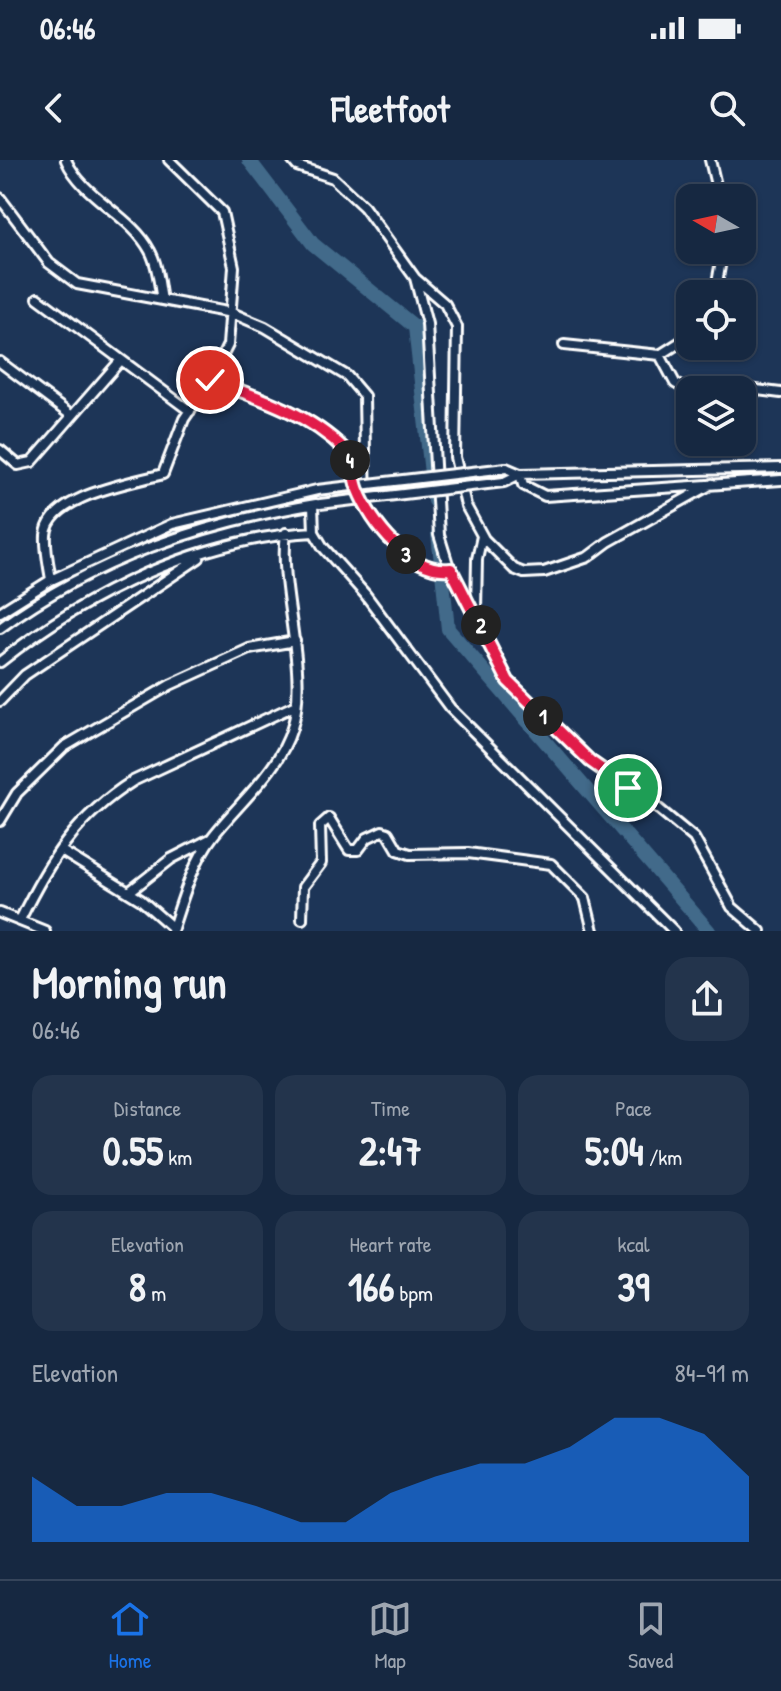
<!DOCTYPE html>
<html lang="en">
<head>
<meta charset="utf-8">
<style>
	:root { --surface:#162841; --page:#23344c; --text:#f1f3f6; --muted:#9ea6b1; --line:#35445a; --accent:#1a73e8 }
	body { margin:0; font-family:"Patrick Hand",sans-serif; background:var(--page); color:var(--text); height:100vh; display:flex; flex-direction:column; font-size:30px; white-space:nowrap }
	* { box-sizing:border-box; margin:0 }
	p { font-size:26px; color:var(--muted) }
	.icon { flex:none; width:44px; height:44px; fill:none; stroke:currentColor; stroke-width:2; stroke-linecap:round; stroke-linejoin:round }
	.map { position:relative; height:771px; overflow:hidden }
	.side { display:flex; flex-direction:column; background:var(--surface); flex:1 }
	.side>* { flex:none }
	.needle { width:52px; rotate:279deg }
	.fabs { position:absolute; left:676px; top:24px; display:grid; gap:16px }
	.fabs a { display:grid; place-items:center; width:80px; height:80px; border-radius:16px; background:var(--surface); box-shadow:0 2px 6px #0004,0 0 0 2px var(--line); font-size:40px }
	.pin { position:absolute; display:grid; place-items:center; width:68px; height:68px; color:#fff; margin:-34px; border:4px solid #fff; border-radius:50%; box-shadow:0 2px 8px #0007 }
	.km { position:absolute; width:40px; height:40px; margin:-20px; border-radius:50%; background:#222; color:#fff; font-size:22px; line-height:40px; text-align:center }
	.round { display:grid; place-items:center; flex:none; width:84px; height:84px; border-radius:24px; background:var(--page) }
	.overview { display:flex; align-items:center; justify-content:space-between; height:136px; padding:0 32px }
	h1 { font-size:44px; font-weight:700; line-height:60px }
	.metrics { display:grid; grid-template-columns:repeat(3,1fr); gap:12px; height:136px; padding:8px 32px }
	.metrics div { display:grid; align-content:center; border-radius:20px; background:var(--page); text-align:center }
	.metrics b { font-size:40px; font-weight:700 }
	.metrics small { font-size:22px; font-weight:400 }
	.metrics p { font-size:22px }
	.chart { height:224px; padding:16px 32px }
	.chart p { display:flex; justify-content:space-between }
	.chart svg { width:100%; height:144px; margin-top:8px; fill:var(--accent); opacity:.7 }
	.status { display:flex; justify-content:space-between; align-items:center; height:56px; padding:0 40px; background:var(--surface); direction:ltr }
	.status svg { height:22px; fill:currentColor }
	header { display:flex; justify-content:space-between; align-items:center; height:104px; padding:0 32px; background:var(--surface); font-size:36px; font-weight:700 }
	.tab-bar { display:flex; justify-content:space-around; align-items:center; height:112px; border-top:2px solid var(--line); background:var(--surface); font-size:22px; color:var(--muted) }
	.tab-bar a { display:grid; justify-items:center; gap:4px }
	.tab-bar .active { color:var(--accent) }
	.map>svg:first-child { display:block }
</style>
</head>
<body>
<div class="status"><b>06:46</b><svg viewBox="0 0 49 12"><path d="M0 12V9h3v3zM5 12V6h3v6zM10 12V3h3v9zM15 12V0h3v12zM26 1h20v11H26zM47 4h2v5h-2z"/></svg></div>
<header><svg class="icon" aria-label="back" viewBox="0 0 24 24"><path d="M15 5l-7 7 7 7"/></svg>Fleetfoot<svg class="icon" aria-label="search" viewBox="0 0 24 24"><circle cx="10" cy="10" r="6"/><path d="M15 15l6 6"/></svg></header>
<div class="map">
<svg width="781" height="771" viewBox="0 0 781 771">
	<rect width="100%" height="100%" fill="#1d3557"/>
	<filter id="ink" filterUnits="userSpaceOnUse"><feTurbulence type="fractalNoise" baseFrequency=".0125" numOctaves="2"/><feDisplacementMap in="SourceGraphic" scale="16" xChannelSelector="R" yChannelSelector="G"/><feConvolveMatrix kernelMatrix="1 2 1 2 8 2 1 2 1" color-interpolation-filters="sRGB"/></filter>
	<g filter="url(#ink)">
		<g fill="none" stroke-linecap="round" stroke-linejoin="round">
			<path stroke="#426b8a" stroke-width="14" d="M 249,0 L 313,84 L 415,167 L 434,341
				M 438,374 L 448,469 L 709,771"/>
			<g stroke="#fff" stroke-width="14">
				<path id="minor" d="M 66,0 C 83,38 131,55 150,91 C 158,105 159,125 162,140
					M 292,0 L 297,6 L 333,18 L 364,47 L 415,118 L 427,164 L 439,375 L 448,404 L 508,521 L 590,601 L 637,631 L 694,678 L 732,747 L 760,771
					M 710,0 L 719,38
					M 0,38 L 49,103 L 77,124 L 232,153 L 265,167 L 347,216 L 364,236 L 366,346
					M 416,119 L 445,144 L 457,167 L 455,297 L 466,346 L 484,379 L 514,409 L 524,413 L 544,412 L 588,397 L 608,382 L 712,324
					M 715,134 L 723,90
					M 38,138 L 190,251
					M 564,185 L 660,195 L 690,176
					M 660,195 L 675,223 L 690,232
					M 0,202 L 72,256
					M 210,220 C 258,237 309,253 345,290 C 354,299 353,319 358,330 C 371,363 411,414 451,409
					M 719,230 L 732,227 L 781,233
					M 0,290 L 18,305 L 32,302 L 121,200
					M 781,308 L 520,314 L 523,325 L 545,336 L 781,320
					M 504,322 L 520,314 L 506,308
					M 313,345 L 314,372 L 323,387 L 365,434 L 450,548 L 674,771
					M 51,420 C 49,406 45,390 46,375 C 49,335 132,323 163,314 L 184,259 L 208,224 L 228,185 L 234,107 L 222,52 L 169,0
					M 476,450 L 477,399 L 482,376
					M 0,452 L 51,420 L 172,364 L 317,330
					M 0,468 C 94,399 201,363 316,344
					M 0,502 C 88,432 200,378 314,372
					M 0,541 L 25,515 L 199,398
					M 0,661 L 17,633 L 64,587 L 170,525 L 249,489 L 295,481
					M 60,690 L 141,740 L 173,768
					M 129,732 L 171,699 L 210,679
					M 0,753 L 45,771
					M 302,759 L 303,727 L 321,703 L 320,666 L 329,658 L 349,690 L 358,690 L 367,678 L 382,671 L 388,673 L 398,690 L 410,694 L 468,693 L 551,704 L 585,738 L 593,771
					M 20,760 C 49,701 76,657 133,621 L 296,545
					M 172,771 C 182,740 193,702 213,676 C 240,641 279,611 292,568 C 310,510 278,431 286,373"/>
			</g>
			<use href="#minor" stroke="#1d3557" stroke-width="8"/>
			<g stroke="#fff" stroke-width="14" stroke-linecap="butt">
				<path id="minor-bridge" d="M 317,330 L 506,308
					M 320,344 L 504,322"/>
			</g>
			<use href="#minor-bridge" stroke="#1d3557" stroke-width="8"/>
		</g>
	</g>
	<g fill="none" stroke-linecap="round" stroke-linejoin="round" filter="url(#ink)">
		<g stroke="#fff" stroke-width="16">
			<path id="route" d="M 210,220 C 258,237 308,253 345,290 C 354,299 353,319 358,330 C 371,363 411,414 451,409 L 508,521 L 590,601 L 628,628"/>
		</g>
		<use href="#route" stroke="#e11d48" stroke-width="10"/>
	</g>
</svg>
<div class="fabs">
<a><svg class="needle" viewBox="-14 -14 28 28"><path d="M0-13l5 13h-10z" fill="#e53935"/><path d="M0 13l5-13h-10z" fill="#9ea6b1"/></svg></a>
<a><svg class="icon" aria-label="locate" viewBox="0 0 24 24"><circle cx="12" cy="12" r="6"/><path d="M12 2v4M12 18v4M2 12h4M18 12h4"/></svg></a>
<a><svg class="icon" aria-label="layers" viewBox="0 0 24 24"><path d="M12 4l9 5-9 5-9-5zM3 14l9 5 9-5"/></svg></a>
</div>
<div class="pin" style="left:628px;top:628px;background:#1e9e55"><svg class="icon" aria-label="arrive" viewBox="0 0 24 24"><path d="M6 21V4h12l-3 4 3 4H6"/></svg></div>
<div class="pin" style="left:210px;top:220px;background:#d93025"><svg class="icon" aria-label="check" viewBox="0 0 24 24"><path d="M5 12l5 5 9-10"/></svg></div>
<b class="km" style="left:543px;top:556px">1</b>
<b class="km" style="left:481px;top:465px">2</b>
<b class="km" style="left:406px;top:394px">3</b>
<b class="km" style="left:350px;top:300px">4</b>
</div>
<section class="side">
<div class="overview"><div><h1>Morning run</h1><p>06:46</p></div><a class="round"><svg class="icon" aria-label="share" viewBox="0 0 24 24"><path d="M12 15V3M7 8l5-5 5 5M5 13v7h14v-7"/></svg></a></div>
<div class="metrics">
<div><p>Distance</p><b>0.55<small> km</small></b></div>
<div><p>Time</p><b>2:47</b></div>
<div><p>Pace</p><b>5:04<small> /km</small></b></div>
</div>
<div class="metrics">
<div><p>Elevation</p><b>8<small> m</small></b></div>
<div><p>Heart rate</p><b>166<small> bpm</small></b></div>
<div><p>kcal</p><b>39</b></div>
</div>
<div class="chart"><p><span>Elevation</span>84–91 m</p>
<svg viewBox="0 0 160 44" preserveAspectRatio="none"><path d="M0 44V24L10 33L20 33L30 29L40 29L50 33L60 38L70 38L80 29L90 24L100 20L110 20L120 15L130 6L140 6L150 11L160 24V44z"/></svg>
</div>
</section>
<nav class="tab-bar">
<a class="active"><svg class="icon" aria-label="home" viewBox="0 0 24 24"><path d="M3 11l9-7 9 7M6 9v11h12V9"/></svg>Home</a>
<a><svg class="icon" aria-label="map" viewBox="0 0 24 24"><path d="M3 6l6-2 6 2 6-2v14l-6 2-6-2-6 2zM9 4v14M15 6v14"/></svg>Map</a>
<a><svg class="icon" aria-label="saved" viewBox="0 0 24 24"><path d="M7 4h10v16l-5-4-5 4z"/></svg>Saved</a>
</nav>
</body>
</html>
